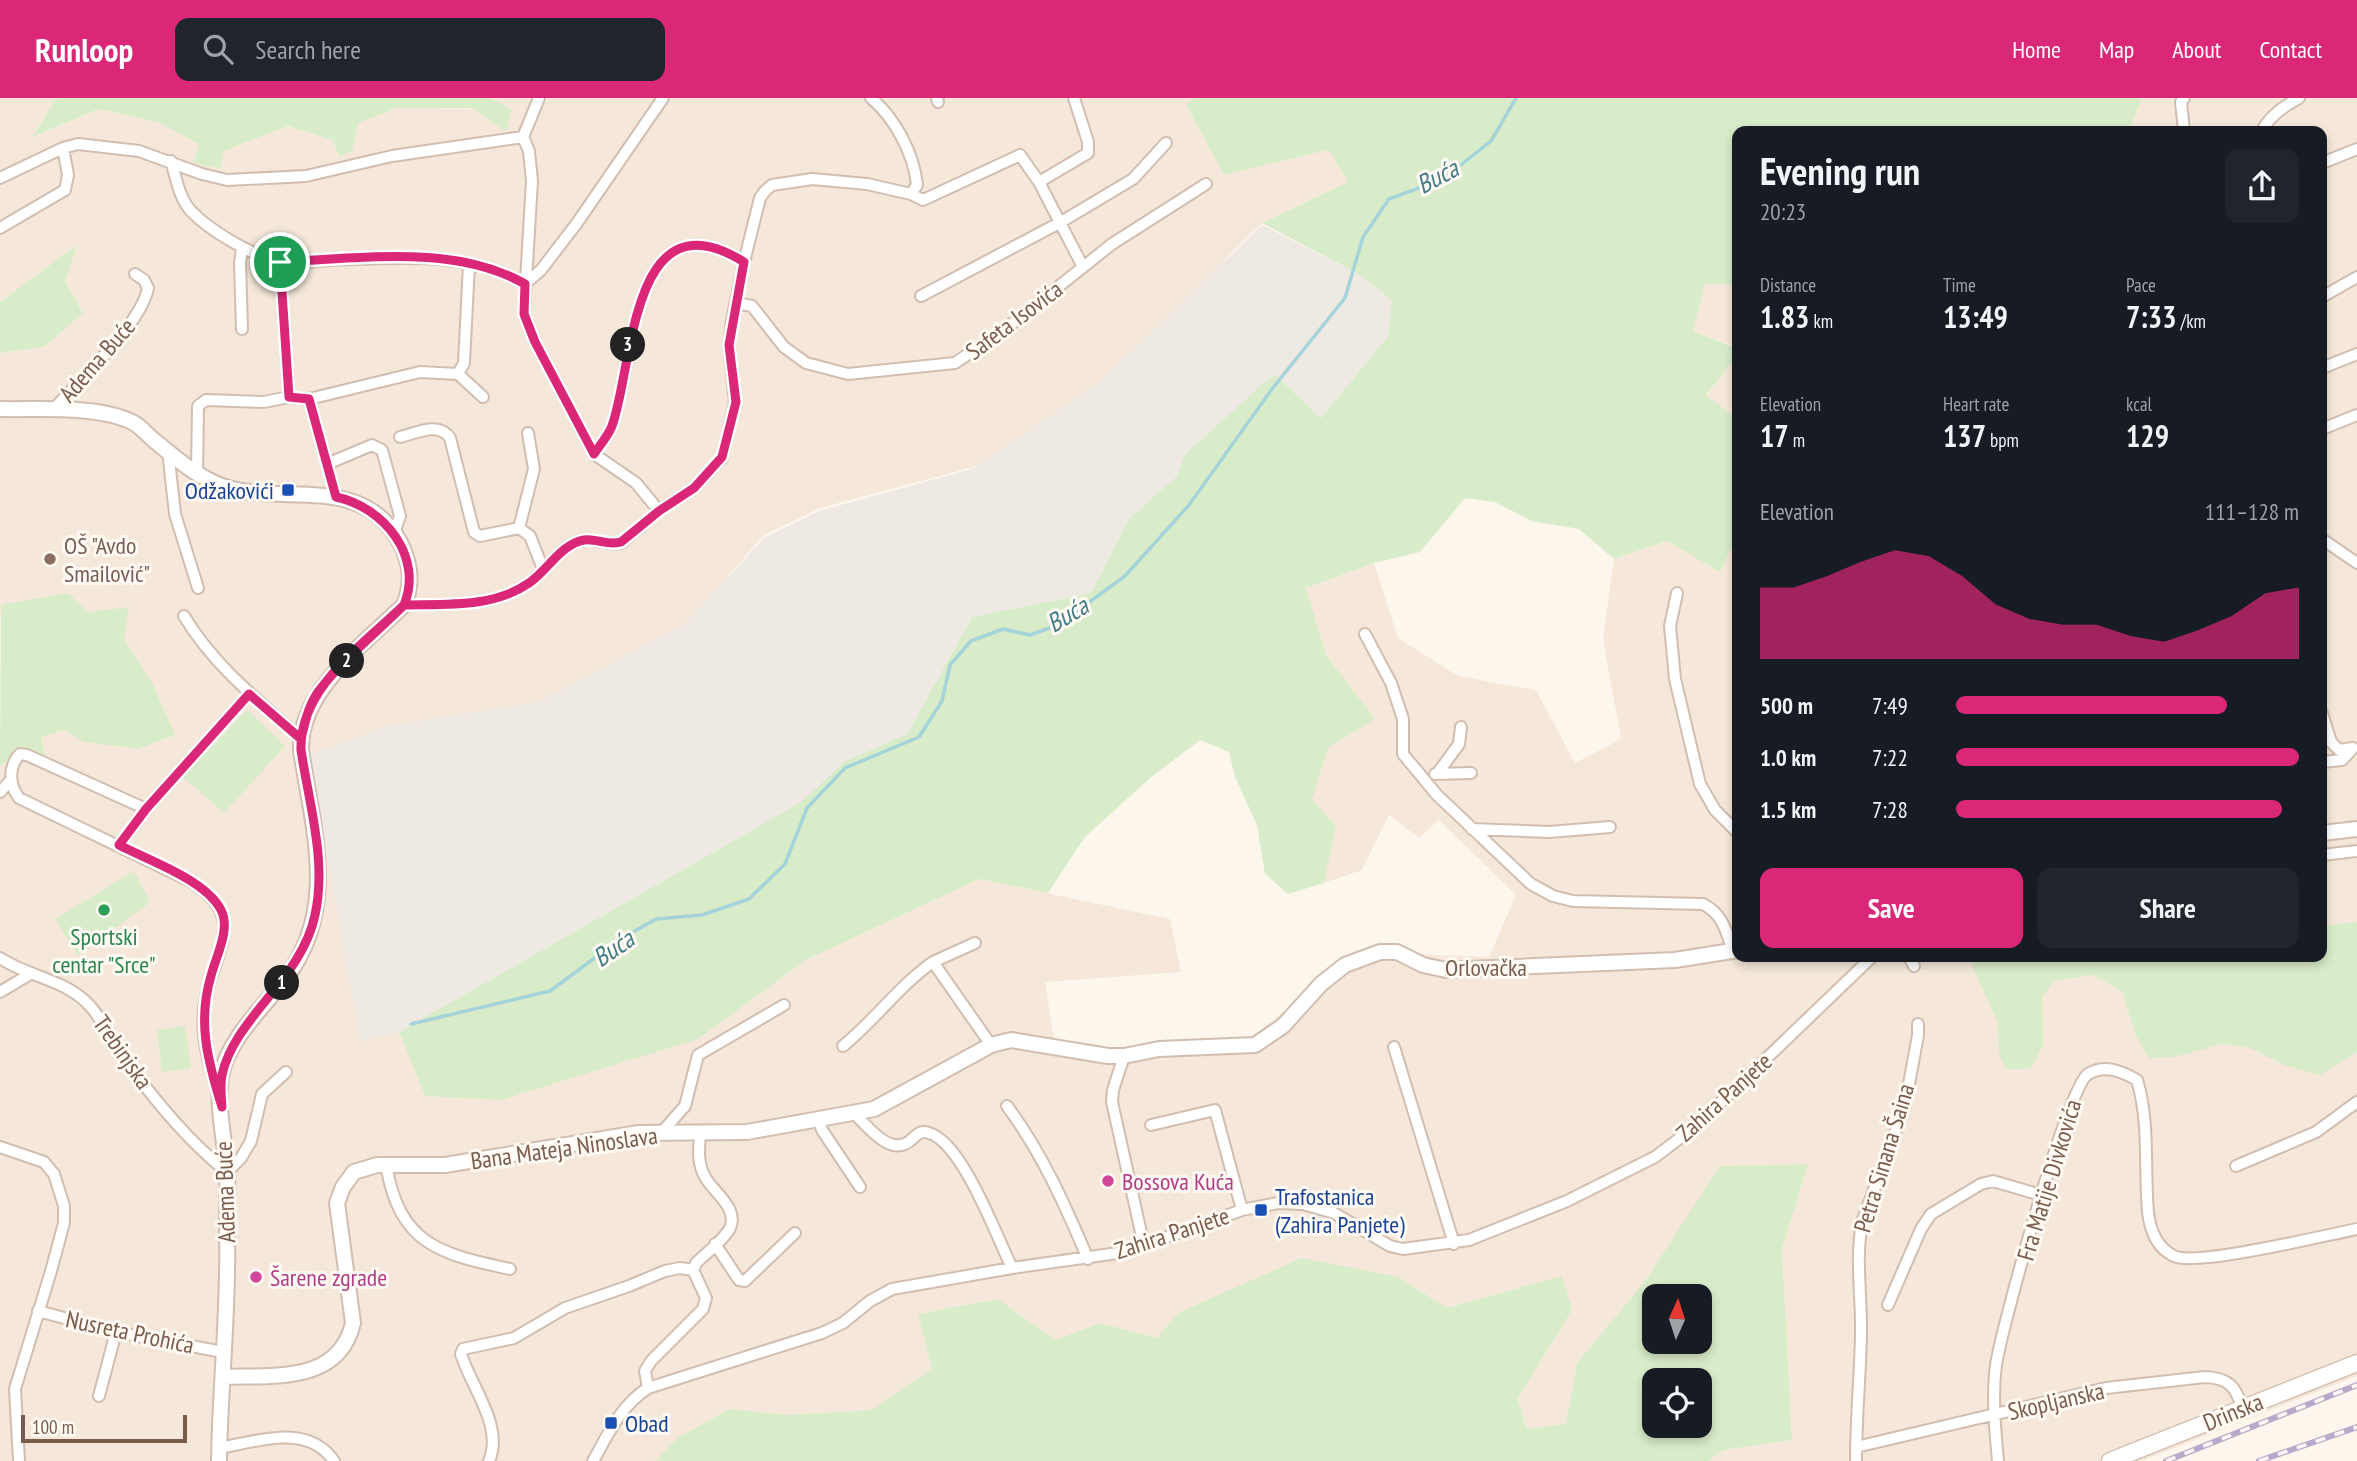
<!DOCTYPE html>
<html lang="en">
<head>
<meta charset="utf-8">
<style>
	:root { --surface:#171b24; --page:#20242c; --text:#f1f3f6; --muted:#9ea1a6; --accent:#db2777 }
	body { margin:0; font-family:"PT Sans Narrow",sans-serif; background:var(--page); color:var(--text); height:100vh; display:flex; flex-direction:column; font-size:26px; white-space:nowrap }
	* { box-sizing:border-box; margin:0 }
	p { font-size:23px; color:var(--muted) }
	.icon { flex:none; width:38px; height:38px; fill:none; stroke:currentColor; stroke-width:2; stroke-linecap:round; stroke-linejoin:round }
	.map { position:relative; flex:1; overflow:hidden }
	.side { position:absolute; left:1732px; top:28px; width:595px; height:836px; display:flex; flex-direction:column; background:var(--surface); border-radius:14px; box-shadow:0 4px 10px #0003 }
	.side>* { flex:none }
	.needle { width:46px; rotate:3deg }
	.tools { position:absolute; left:1642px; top:1186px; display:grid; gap:14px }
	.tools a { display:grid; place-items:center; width:70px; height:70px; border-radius:14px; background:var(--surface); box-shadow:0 4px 10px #0003; font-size:35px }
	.scale { position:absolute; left:21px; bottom:18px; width:166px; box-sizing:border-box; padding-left:7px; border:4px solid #7a5c4d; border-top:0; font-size:19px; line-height:24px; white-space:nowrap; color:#7a5c4d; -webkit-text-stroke:5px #fffaf3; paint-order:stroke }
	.pin { position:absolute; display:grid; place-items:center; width:60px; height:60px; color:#fff; margin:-30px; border:4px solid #fff; border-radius:50%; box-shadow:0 2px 7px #0007 }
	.km { position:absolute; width:35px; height:35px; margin:-18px; border-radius:50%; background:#222; color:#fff; font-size:19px; line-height:35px; text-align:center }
	.round { display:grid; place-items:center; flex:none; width:74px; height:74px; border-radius:14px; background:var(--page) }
	.head { display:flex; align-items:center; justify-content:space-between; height:119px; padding:0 28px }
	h1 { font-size:38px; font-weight:600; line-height:52px }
	.stats { display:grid; grid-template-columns:repeat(3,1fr); gap:10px; height:119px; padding:7px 28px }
	.stats div { display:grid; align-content:center }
	.stats b { font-size:30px; font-weight:600 }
	.stats small { font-size:19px; font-weight:400 }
	.stats p { font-size:19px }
	.chart { height:196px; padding:14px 28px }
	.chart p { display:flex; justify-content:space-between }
	.chart svg { width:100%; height:126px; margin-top:7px; fill:var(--accent); opacity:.7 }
	.primary-button { display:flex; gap:14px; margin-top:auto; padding:14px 28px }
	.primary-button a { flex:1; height:80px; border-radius:14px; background:var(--accent); color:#fff; font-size:28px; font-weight:600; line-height:80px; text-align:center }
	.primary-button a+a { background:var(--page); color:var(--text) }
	ul { padding:0 28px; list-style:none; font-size:23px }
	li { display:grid; grid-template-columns:112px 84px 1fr; align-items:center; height:52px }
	li i { height:18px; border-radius:9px; background:var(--accent) }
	header { display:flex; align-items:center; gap:42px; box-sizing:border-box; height:98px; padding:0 35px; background:var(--accent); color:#fff }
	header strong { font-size:33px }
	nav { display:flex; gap:38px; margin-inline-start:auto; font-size:24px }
	.search { width:490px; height:63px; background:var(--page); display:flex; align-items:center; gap:18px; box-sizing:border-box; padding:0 24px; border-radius:14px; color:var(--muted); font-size:26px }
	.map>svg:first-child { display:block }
</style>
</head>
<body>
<header>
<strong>Runloop</strong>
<div class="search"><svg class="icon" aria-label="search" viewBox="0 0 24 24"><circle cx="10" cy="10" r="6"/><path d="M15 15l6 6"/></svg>Search here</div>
<nav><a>Home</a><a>Map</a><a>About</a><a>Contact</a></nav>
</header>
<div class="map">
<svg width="2357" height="1363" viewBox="0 0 2357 1363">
	<rect width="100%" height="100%" fill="#fdf6ec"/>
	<path fill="#f5e8da" d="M 0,0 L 57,0 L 33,39 L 99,11 L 159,24 L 199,46 L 193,64 L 220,70 L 224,53 L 288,28 L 332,42 L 339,58 L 352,54 L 358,25 L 397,10 L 511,11 L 491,0 L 1193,0 L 1186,7 L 1224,77 L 1329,52 L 1348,84 L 1262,125 L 1098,287 L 977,368 L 820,410 L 764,437 L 684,528 L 536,607 L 395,627 L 310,657 L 360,942 L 399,934 L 425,998 L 698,941 L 806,862 L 979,781 L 1170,821 L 1181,874 L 1045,884 L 1054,941 L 1125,952 L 1251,940 L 1333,873 L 1396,855 L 1489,859 L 1516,797 L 1439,722 L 1419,740 L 1389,717 L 1362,772 L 1324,785 L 1336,728 L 1311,701 L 1328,650 L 1375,621 L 1326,557 L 1306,490 L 1374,465 L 1398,540 L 1458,578 L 1536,592 L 1575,665 L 1621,641 L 1603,541 L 1614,461 L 1667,443 L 1720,473 L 1738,436 L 1738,859 L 2322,859 L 2322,33 L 2129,33 L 2142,0 L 2357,0 L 2357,1278 L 2142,1363 L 1708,1363 L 1724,1352 L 1792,1342 L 1782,1151 L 1808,1066 L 1721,1068 L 1645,1183 L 1577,1265 L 1566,1326 L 1526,1331 L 1518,1299 L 1572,1212 L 1562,1179 L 1446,1210 L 1398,1179 L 1178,1215 L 1157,1240 L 1101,1225 L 1055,1242 L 997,1201 L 919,1216 L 932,1271 L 872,1312 L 788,1317 L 729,1311 L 676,1341 L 655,1363 L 0,1363 L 0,668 L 19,653 L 47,664 L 41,639 L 64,632 L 84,644 L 138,651 L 175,637 L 88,514 L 67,495 L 0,517 L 0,255 L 44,249 L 83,214 L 65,184 L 76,148 L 0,204 Z
		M 1705,186 L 1738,187 L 1738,250 L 1693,233 Z
		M 1738,257 L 1738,316 L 1733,318 L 1706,298 Z"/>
	<path fill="#efe9e4" d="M 1262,127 L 1355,174 L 1393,202 L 1388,238 L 1321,320 L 1274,276 L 1185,356 L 1177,378 L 1129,421 L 1091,495 L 972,519 L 907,636 L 844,664 L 801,704 L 399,934 L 360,943 L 310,657 L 388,628 L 538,604 L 683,527 L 764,440 L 819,413 L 972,371 L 1097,286 Z"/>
	<path fill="#d8ecc9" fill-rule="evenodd" d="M 57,0 L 491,0 L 511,11 L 506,34 L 473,10 L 397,10 L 358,25 L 352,54 L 339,58 L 332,42 L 288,28 L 224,53 L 220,71 L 193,65 L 199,46 L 158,24 L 99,11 L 32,39 Z
		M 1193,0 L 2142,0 L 2129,33 L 1738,33 L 1738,187 L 1705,186 L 1693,233 L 1738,251 L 1738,257 L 1706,297 L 1733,318 L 1738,316 L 1738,436 L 1720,474 L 1667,443 L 1614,461 L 1579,431 L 1532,423 L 1495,404 L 1465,400 L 1420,454 L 1374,465 L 1306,490 L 1326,557 L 1375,621 L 1328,650 L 1312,701 L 1336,728 L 1324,785 L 1288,796 L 1265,776 L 1257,727 L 1235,679 L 1229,654 L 1200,642 L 1150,680 L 1084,740 L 1048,795 L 979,781 L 806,862 L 698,941 L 501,1002 L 425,998 L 399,934 L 801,704 L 844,664 L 907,636 L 972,519 L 1091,495 L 1129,421 L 1177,378 L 1185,356 L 1274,276 L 1321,320 L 1388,238 L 1392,202 L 1355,174 L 1262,125 L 1348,84 L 1329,52 L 1224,77 L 1186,7 Z
		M 77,147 L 65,183 L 83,215 L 44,249 L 0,255 L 0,204 Z
		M 68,495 L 88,514 L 129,509 L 124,542 L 152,585 L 175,637 L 138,651 L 84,644 L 64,632 L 41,639 L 47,665 L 19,653 L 0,668 L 1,507 Z
		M 247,612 L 285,648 L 224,715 L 183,679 Z
		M 134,773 L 150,804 L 78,858 L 55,821 Z
		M 2357,824 L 2357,954 L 2320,977 L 2284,967 L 2250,950 L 2223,946 L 2174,959 L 2149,960 L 2136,938 L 2122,893 L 2093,877 L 2054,883 L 2042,899 L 2043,948 L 2030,971 L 2006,971 L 1999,956 L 1998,925 L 1968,859 L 2322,859 L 2322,828 Z
		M 185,928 L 191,970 L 162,974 L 157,932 Z
		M 1808,1066 L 1782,1151 L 1792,1342 L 1724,1352 L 1708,1363 L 655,1363 L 676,1341 L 729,1311 L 788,1317 L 872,1312 L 932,1271 L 918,1216 L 998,1201 L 1055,1242 L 1101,1225 L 1157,1240 L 1178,1215 L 1302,1160 L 1398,1179 L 1447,1210 L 1562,1178 L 1572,1212 L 1518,1300 L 1526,1331 L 1566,1326 L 1577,1265 L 1645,1183 L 1720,1068 ZM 1654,1199 L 1699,1199 L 1699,1244 L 1654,1244 ZM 1654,1283 L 1699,1283 L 1699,1328 L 1654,1328 Z"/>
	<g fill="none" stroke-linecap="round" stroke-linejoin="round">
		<path stroke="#a5d3da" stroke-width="3.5" d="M 411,926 L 550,893 L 619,842 L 656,821 L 702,817 L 749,801 L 785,766 L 807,710 L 845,670 L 919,639 L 942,603 L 950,567 L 971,543 L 1003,531 L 1030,537 L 1058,527 L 1125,478 L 1189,407 L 1272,291 L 1345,200 L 1363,139 L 1389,101 L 1443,81 L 1491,43 L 1516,0"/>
		<g stroke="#d1beb0" stroke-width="14">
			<path id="minor" d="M 539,0 L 523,39 L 529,53 L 532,83 L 524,216 L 535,244 L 594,356 L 636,385 L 659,413
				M 871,0 C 895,20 914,56 917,87 L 911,96
				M 937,0 L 938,4
				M 2184,33 L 2181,4 L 2184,0
				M 2262,33 C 2269,18 2284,8 2299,0
				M 171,63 C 176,79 179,100 191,113 C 210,133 251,157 278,163 C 294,167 315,163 331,162 C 395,160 468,152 525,186 L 541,172 L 577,125 L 663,0
				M 2322,65 L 2357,51
				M 0,80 L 63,50 L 78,46 L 139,53 L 202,76 L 227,82 L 306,78 L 392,58 L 523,39
				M 1039,84 L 1088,55 L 1088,44 L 1074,0
				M 0,130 L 65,92 L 68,77 L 63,50
				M 242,150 L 240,165 L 242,231
				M 280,164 L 289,299
				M 921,198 L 1061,124 L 1133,81 L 1166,45
				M 2322,199 L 2357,179
				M 736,205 L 752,208 L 784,249 L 806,265 L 848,276 L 955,265 L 1004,232 L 1112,146 L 1206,86
				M 2322,270 L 2357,256
				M 458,276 L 464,265 L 469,166
				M 309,301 L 336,399
				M 52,313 C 78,283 141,227 148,190 L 144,182 L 135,176
				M 2322,331 L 2357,317
				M 400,339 C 417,335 439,323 450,340 L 474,434 L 480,438 L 519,430 L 530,438 L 543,471
				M 168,353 L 175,416 L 198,490
				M 594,356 C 600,347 608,338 612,328 C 634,267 630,93 744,164
				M 327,366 L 372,347 L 382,352 L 400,418 L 394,435
				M 197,377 L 198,308 L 206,302 L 264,304 L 289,299 L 309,301 L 420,274 L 458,276 L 483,299
				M 519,430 L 534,371 L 528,335
				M 2322,441 L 2357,465
				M 1677,495 L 1670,528 L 1675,581 L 1700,686 L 1715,712 L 1738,735
				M 404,507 C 446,506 493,510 529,485 C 547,473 561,446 584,442 C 596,440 608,448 621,445 L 659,413 L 694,390 L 722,360 L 735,305 L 729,247 L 732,222 L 744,164 L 760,100 L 765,93 L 772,87 L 812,81 L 867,86 L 911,96 L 923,102 L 1020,57 L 1039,84 L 1083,169
				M 184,518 C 214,568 258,602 301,641
				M 1365,536 L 1391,585 L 1403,621 L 1403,656 L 1437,697 L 1531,786 L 1553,798 L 1573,803 L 1703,806 C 1723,816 1726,833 1733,853
				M 2322,615 L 2331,644 L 2339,652 L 2353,650
				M 2322,664 L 2342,662 L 2353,650
				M 1435,676 L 1471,675
				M 1437,676 L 1459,646 L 1461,629
				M 0,694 L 11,682
				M 146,711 L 27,657 L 20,656 C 8,669 9,687 19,700 L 190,783 C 254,822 209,856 204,912 C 201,940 209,966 217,992
				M 1472,731 L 1549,734 L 1610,729
				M 119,747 L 146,711 L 249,596
				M 2322,757 L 2357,753
				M 1909,859 L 1914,868
				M 0,860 C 28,879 66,881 90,908 C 103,922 111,942 123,958 C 153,1001 186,1041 227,1074 L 241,1060 L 251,1043 L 262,996 L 286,974
				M 933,864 L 975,845
				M 0,894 L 32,875
				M 843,948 C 875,922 900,887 933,864 L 991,947
				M 1394,949 L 1454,1146
				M 1124,958 L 1113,992 L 1112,1004 L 1144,1148
				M 1007,1008 C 1042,1055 1065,1107 1088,1161
				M 854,1015 C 867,1028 891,1060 911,1042 C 917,1037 919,1032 929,1035 C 962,1044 997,1139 1012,1170
				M 818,1020 L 822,1032 L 860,1089
				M 1151,1027 L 1215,1012 L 1242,1112
				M 661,1035 L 685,1008 L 698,957 L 784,907
				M 0,1049 L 44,1064 L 54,1076 L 64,1108 L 64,1125 L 51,1173 L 15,1291 L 19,1363
				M 386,1066 C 399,1146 439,1156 510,1171
				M 2236,1068 L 2316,1034 L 2357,1004
				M 715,1146 L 739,1182 L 745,1183 L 795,1135
				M 1888,1207 L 1921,1131 L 1931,1116 L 1981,1086 L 1993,1083 L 2041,1097
				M 38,1213 L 116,1234 L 223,1254
				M 648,1290 L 645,1273 L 651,1263 L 703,1211 L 706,1200 L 693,1172 L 696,1165 C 706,1155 724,1142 730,1130 C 739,1110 713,1094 705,1079 C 697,1065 699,1051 700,1036
				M 99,1298 L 116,1234
				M 1856,1349 L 2106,1290 L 2205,1279 C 2228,1280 2236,1288 2242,1310
				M 219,1350 C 257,1344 307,1324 334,1363
				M 489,1363 C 504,1328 471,1289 461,1256 L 463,1251 L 514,1240 L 565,1210 L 629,1188 L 665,1173 L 680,1170 L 693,1172
				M 593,1363 C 609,1335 620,1308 648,1290 L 822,1235 L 843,1225 L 870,1203 L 892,1191 L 1012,1170 L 1125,1154 L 1242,1112 L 1278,1105 L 1303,1106 L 1334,1115 L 1390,1148 L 1403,1151 L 1469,1142 L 1567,1103 L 1655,1059 L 1697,1027 L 1872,859
				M 1856,1363 C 1856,1321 1860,1280 1861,1238 C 1862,1198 1855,1164 1862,1124 L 1905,1008 L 1918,937 L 1918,926
				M 1998,1363 C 1995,1331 1992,1298 1996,1267 C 2001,1232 2068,988 2088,976 C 2105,966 2121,973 2137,982 C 2150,1025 2144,1070 2148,1114 C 2150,1132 2157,1150 2174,1158 C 2196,1169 2326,1137 2357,1131"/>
		</g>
		<g stroke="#d1beb0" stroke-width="18">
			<path id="tertiary" d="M 0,311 C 38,312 98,307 132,324 C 141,328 148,338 156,344 C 177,361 197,379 222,388 C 283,409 362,373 401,446 C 411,467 413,486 404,507 C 365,545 299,593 301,652 C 313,732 339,811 285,881 C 263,910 228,941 221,978 C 216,1008 225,1042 227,1073 C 228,1093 227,1115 227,1136 C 229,1212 220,1287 219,1363
				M 2322,735 L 2357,731
				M 223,1279 C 273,1277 339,1286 353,1225 L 337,1105 L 343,1089 L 354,1074 L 377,1067 L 445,1067 L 639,1035 L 747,1034 L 874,1011 L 991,947 L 1011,942 L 1108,958 L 1124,958 L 1159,951 L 1255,947 L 1283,928 L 1321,886 L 1345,867 L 1380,854 L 1397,854 L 1423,867 L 1446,872 L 1675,862 L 1738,852"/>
		</g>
		<g stroke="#d6c0b0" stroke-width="19">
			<path id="secondary" d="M 2110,1363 L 2357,1265"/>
		</g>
		<use href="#minor" stroke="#fff" stroke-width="10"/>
		<use href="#tertiary" stroke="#fff" stroke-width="14"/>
		<use href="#secondary" stroke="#fff" stroke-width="16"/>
		<g stroke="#b9a8c9" stroke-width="6">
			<path id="rail" d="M 2166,1363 L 2357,1287
				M 2259,1363 L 2357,1329"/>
		</g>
		<use href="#rail" stroke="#fffaf3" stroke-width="3.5" stroke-dasharray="10" stroke-linecap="butt"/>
	</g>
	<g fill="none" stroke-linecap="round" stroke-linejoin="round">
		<g stroke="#fff" stroke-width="14">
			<path id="route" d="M 280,164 L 289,299 L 309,301 L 336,399 C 384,409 424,459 404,507 C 364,546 299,590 301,652 C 309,706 327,763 315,817 C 302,881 234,920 222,977 C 220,986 221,998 222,1009 C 208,964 197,924 211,878 C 216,858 231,831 221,812 C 206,782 148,762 119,747 L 146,711 L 249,596 L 301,641 C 305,625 308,608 318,594 C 342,562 376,535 404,507 C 446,506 493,510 529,485 C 547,473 561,446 584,442 C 596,440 608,448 621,444 L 659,413 L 694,390 L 722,359 L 736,304 L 729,247 L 744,164 C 630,93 634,267 612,328 C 608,338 600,347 594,356 L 535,244 L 524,216 L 525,186 C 454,145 358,161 280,164"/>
		</g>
		<use href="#route" stroke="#db2777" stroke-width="9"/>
	</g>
	<g fill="#1a4fb4" stroke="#fffaf3" stroke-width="2.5">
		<rect x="281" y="385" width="14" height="14" rx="3.5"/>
		<rect x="1254" y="1105" width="14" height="14" rx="3.5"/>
		<rect x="604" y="1318" width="14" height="14" rx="3.5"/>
	</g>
	<circle fill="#8d6e63" stroke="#fffaf3" stroke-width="2.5" cx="50" cy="461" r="7"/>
	<circle fill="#2e9e5b" stroke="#fffaf3" stroke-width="2.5" cx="104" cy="812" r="7"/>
	<g fill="#d1479c" stroke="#fffaf3" stroke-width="2.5">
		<circle cx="1108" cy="1083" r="7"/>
		<circle cx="256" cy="1179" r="7"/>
	</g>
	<g text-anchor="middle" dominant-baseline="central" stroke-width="6" stroke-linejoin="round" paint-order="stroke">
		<g font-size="24" fill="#7a5c4d" stroke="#fffaf3">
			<text transform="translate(1014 222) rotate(-37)">Safeta Isovića</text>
			<text transform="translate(97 262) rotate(-49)">Adema Buće</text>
			<text x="1486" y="869">Orlovačka</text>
			<text transform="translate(123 954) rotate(55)">Trebinjska</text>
			<text transform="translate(1724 999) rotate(-42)">Zahira Panjete</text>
			<text transform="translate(564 1050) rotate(-8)">Bana Mateja Ninoslava</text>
			<text transform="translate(1884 1060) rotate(-73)">Petra Sinana Šaina</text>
			<text transform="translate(2049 1082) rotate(-73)">Fra Matije Divkovića</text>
			<text transform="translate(225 1094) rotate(-92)">Adema Buće</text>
			<text transform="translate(1172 1135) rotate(-18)">Zahira Panjete</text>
			<text transform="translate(130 1234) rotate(12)">Nusreta Prohića</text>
			<text transform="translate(2056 1303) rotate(-13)">Skopljanska</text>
			<text transform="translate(2233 1314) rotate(-22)">Drinska</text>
		</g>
		<g font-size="24" fill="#164399" stroke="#fffaf3" text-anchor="start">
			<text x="274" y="392" text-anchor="end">Odžakovići</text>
			<text x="1275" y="1098">Trafostanica<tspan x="1275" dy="28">(Zahira Panjete)</tspan></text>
			<text x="625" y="1325">Obad</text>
		</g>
		<g font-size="24" fill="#785e54" stroke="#fffaf3" text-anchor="start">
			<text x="64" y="447">OŠ "Avdo<tspan x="64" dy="28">Smailović"</tspan></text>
		</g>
		<g font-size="24" fill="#27864d" stroke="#fffaf3">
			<text x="104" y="838">Sportski<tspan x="104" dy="28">centar "Srce"</tspan></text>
		</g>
		<g font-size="24" fill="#b23c85" stroke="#fffaf3" text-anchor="start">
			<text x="1122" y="1083">Bossova Kuća</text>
			<text x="270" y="1179">Šarene zgrade</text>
		</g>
		<g font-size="26" font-style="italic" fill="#437c86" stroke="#fffaf3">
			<text transform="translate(1437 78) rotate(-28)">Buća</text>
			<text transform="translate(1067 516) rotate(-31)">Buća</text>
			<text transform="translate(613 850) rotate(-34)">Buća</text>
		</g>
	</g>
</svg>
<div class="tools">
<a><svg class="needle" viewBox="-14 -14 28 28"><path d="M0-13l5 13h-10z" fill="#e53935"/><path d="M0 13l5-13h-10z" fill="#9ea1a6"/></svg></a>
<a><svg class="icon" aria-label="locate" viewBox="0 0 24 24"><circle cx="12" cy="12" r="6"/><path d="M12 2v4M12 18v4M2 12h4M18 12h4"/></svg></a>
</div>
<div class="scale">100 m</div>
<div class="pin" style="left:280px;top:164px;background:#1e9e55"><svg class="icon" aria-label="arrive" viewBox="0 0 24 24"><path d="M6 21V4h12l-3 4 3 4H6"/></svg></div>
<b class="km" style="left:282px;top:885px">1</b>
<b class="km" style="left:347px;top:563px">2</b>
<b class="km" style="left:628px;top:247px">3</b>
<section class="side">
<div class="head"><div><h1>Evening run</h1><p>20:23</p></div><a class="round"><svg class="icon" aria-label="share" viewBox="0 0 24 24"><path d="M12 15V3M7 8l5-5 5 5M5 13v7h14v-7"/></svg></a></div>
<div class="stats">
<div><p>Distance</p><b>1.83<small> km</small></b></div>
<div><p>Time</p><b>13:49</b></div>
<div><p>Pace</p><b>7:33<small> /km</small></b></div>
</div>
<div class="stats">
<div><p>Elevation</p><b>17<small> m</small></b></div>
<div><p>Heart rate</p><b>137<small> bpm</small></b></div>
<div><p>kcal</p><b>129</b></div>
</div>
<div class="chart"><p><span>Elevation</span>111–128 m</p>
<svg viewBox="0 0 160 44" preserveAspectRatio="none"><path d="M0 44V19L10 19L20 15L30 10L40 6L50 8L60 15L70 25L80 30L90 32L100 32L110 36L120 38L130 34L140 29L150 21L160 19V44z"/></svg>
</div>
<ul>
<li><b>500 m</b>7:49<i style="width:79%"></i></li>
<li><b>1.0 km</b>7:22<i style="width:100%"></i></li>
<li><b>1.5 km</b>7:28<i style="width:95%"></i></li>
</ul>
<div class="primary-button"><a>Save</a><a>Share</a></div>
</section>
</div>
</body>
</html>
